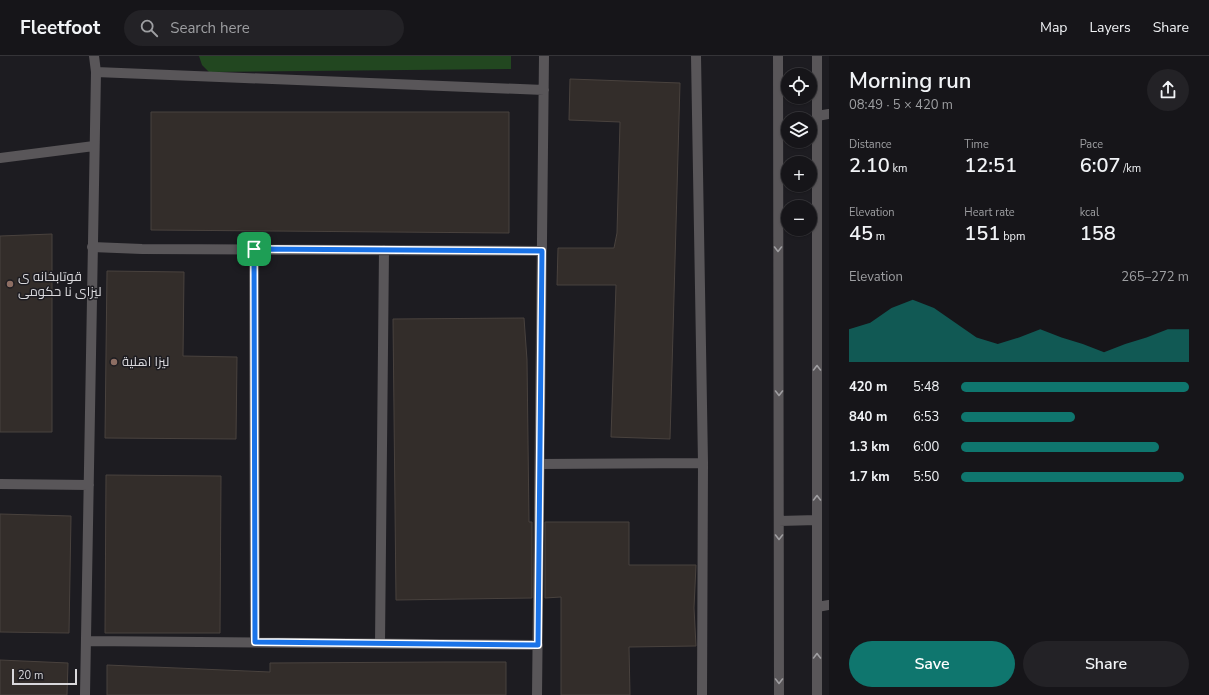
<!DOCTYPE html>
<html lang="en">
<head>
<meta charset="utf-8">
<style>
	:root { --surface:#161519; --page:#232226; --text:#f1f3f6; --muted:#9e9fa2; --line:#353438; --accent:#0f766e }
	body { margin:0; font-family:"Nunito Sans",Cairo,sans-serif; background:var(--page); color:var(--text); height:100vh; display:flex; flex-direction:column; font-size:15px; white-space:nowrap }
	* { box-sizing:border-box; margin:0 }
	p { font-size:13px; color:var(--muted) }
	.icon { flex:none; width:22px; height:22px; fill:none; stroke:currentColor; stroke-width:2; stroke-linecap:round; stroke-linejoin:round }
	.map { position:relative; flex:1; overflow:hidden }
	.drawer { display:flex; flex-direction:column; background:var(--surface); width:380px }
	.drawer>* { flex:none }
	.tools { position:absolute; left:781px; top:12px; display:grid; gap:8px }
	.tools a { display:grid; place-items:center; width:36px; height:36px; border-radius:50%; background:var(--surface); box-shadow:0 1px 3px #0004,0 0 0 1px var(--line); font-size:20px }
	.scale { position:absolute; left:12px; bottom:10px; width:65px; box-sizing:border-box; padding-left:4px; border:2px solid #d9d8dc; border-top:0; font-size:11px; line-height:14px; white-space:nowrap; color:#d9d8dc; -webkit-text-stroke:3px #1d1c21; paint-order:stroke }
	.pin { position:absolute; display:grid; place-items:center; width:34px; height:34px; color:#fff; margin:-17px; border-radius:8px; box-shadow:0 2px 6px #0006 }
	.round { display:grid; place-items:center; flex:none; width:42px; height:42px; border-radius:21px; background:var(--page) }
	.overview { display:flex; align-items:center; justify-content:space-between; height:68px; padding:0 20px }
	h1 { font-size:22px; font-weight:600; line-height:30px }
	.stats { display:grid; grid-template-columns:repeat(3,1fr); gap:6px; height:68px; padding:4px 20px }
	.stats div { display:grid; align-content:center }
	.stats b { font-size:20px; font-weight:600 }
	.stats small { font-size:11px; font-weight:400 }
	.stats p { font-size:11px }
	.chart { height:112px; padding:8px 20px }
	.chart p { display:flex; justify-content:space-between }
	.chart svg { width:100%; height:72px; margin-top:4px; fill:var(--accent); opacity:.7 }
	.action { display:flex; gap:8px; margin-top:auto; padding:8px 20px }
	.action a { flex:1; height:46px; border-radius:24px; background:var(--accent); color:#fff; font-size:16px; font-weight:600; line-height:46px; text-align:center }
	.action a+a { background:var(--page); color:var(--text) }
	ul { padding:0 20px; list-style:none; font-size:13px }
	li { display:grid; grid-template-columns:64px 48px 1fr; align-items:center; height:30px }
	li i { height:10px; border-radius:5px; background:var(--accent) }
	header { display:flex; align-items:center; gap:24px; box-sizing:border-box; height:56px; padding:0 20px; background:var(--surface); border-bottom:1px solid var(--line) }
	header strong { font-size:19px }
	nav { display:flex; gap:22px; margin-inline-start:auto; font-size:14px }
	.search { width:280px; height:36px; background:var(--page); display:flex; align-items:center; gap:10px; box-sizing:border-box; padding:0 14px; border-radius:22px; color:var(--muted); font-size:15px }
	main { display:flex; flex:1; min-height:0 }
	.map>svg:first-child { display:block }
</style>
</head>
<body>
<header>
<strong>Fleetfoot</strong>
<div class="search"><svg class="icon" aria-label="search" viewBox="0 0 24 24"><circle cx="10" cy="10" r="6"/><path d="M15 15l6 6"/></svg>Search here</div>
<nav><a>Map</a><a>Layers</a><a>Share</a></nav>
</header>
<main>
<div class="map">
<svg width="829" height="639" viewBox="0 0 829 639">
	<rect width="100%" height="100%" fill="#1d1c21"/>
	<path fill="#224720" d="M 199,0 L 511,0 L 511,13 L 209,16 L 202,9 Z"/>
	<path fill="#332d2a" stroke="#49423e" d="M 570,23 L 680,27 L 670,383 L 611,381 L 616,229 L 557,229 L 558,192 L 614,192 L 617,177 L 620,66 L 569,64 Z
		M 151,56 L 509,56 L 509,177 L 151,174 Z
		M 52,178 L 52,376 L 0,376 L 0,180 Z
		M 107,215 L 184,216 L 183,300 L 237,301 L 236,383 L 105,382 Z
		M 524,262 L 527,304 L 529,466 L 532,466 L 532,542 L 396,544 L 393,263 Z
		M 106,419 L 221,420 L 220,577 L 105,577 Z
		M 0,458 L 71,460 L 69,577 L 0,576 Z
		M 545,466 L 629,466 L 629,509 L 696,509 L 694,552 L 696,590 L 629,591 L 630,639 L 561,639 L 561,541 L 545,542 Z
		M 0,604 L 68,607 L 67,639 L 0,639 Z
		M 445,606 L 506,606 L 506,639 L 107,639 L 107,609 L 270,616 L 270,607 Z"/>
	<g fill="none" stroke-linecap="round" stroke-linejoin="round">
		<path stroke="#595659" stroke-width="10" d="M 696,0 L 703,407 L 702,639
			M 96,16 L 544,34
			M 817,60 L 829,58
			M 0,102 L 94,90
			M 92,191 L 142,193 L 542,195
			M 254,193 L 255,586
			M 540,408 L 703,407
			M 0,428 L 89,429
			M 817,551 L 829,549
			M 86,585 L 538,589
			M 380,587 L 384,194
			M 85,639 L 96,16 L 94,0
			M 537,639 L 544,0"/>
		<path stroke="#595659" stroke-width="10" d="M 778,0 L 779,639
			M 779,465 L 817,464
			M 817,639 L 817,0"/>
	</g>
	<defs><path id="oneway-chevron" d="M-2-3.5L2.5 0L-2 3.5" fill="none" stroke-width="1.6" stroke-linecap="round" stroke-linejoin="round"/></defs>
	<g stroke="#9f9ea1">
		<use href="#oneway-chevron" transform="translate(778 193) rotate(90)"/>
		<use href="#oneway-chevron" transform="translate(817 312) rotate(-90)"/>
		<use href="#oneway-chevron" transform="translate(779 337) rotate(90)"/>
		<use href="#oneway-chevron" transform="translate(817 442) rotate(-90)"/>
		<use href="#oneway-chevron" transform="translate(779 481) rotate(90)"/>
		<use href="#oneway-chevron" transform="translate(817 600) rotate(-90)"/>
		<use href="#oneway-chevron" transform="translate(779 625) rotate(90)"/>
	</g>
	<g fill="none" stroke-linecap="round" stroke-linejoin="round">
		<g stroke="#fff" stroke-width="8">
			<path id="route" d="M 254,193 L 542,195 L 538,589 L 255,586 Z"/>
		</g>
		<use href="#route" stroke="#1a73e8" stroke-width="5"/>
	</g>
	<g fill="#8d6e63" stroke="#1d1c21" stroke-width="1.5">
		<circle cx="10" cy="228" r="4"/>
		<circle cx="114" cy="306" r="4"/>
	</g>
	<g text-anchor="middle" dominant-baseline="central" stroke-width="3" stroke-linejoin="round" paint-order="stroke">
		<g font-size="13" fill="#d9d8dc" stroke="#1d1c21" text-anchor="start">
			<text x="18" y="221">قوتابخانه ى<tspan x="18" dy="15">ليزاى نا حكومى</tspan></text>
			<text x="122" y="306">ليزا اهلية</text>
		</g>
	</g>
</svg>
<div class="tools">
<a><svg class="icon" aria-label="locate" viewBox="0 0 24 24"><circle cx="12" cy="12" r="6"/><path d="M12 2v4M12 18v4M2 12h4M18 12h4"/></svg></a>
<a><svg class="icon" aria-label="layers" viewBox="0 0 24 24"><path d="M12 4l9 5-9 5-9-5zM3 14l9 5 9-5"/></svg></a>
<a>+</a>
<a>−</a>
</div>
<div class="scale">20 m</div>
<div class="pin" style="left:254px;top:193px;background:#1e9e55"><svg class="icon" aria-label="arrive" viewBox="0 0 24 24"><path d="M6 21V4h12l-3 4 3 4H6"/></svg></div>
</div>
<section class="drawer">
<div class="overview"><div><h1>Morning run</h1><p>08:49 · 5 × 420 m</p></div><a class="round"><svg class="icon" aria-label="share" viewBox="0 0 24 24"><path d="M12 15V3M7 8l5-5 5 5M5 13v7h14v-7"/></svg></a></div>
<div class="stats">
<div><p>Distance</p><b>2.10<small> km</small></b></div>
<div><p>Time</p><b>12:51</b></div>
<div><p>Pace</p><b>6:07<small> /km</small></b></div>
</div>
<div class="stats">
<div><p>Elevation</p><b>45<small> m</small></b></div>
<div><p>Heart rate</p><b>151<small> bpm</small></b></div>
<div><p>kcal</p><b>158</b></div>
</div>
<div class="chart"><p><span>Elevation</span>265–272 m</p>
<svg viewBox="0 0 160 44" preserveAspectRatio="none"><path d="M0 44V24L10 20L20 11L30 6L40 11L50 20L60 29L70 33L80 29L90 24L100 29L110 33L120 38L130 33L140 29L150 24L160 24V44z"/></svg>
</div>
<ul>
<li><b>420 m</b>5:48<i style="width:100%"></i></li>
<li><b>840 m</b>6:53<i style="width:50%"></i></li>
<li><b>1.3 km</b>6:00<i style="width:87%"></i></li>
<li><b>1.7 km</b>5:50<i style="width:98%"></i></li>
</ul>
<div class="action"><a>Save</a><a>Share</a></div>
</section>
</main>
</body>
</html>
